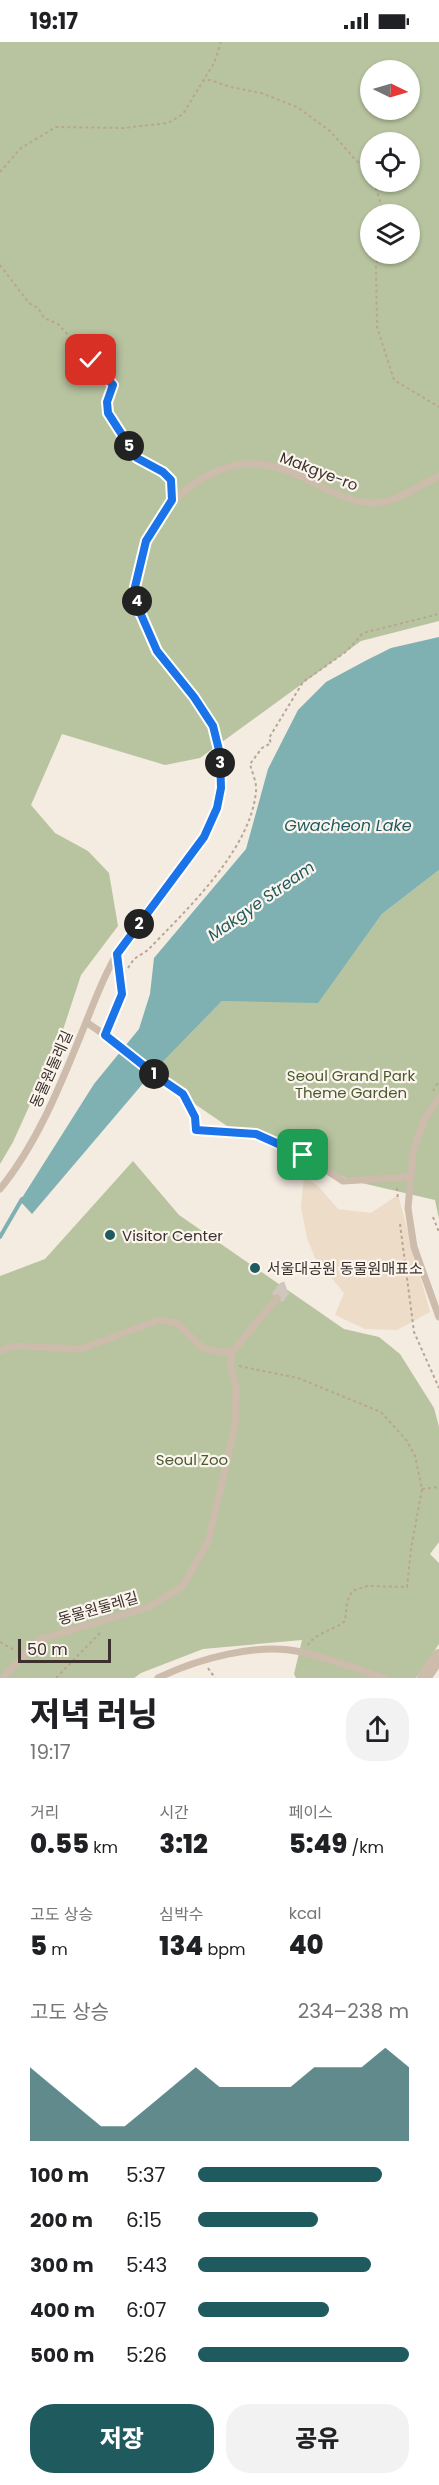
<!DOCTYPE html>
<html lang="ko">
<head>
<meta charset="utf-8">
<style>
	:root { --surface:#fff; --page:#f2f2f2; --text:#202124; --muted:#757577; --accent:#1f5a5e }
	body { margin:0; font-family:Poppins,"Noto Sans KR",sans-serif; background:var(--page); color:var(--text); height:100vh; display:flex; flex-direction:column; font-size:22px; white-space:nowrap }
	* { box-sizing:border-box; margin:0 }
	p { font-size:20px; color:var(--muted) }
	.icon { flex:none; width:33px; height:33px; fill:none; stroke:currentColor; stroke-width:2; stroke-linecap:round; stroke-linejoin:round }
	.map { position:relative; height:1636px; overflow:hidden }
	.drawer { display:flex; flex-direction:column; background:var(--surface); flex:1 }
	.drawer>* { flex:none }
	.needle { width:39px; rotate:95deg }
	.buttons { position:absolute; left:360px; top:18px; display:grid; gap:12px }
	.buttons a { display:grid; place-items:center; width:60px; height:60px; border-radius:50%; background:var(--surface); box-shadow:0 2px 4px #0004; font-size:30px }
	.scale { position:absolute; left:18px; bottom:15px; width:93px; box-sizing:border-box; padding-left:6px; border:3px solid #3b302b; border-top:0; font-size:16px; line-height:21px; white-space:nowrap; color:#3b302b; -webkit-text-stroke:4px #fbf5ee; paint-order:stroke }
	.pin { position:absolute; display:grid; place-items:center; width:51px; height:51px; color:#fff; margin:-26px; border-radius:12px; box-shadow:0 3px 9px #0006 }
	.km { position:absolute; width:30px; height:30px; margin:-15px; border-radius:50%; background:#222; color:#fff; font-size:16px; line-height:30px; text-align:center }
	.round { display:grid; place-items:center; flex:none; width:63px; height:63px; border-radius:24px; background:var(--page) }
	.head { display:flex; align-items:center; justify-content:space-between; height:102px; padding:0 30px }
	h1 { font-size:33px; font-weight:800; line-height:45px }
	.metrics { display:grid; grid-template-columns:repeat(3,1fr); gap:9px; height:102px; padding:6px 30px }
	.metrics div { display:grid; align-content:center }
	.metrics b { font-size:26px; font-weight:800 }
	.metrics small { font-size:16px; font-weight:400 }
	.metrics p { font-size:16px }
	.chart { height:168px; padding:12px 30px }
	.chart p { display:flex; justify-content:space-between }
	.chart svg { width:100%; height:108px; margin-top:6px; fill:var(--accent); opacity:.7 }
	.primary-button { display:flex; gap:12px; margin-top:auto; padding:12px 30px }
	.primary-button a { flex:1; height:69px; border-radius:24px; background:var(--accent); color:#fff; font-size:24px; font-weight:800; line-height:69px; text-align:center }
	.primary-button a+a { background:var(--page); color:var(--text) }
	ul { padding:0 30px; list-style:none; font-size:20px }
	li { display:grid; grid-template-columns:96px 72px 1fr; align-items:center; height:45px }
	li i { height:15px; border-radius:8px; background:var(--accent) }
	.status { display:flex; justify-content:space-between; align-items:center; height:42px; padding:0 30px; background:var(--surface); direction:ltr }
	.status svg { height:16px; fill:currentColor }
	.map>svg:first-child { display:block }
</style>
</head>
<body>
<div class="status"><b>19:17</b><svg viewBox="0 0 49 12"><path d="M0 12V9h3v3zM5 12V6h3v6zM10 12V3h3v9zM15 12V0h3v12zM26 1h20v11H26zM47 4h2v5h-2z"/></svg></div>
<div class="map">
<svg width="439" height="1636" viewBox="0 0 439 1636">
	<rect width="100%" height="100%" fill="#f4ebe1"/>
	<path fill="#b8c4a0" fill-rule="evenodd" d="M 0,0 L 439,0 L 439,579 L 361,599 L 200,716 L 165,723 L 62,692 L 31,763 L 55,791 L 88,809 L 109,831 L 118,884 L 81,933 L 61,994 L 13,1100 L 0,1122 ZM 370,28 L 410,28 L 410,68 L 370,68 ZM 370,100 L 410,100 L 410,140 L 370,140 ZM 370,172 L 410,172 L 410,212 L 370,212 Z
		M 439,828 L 439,1177 L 435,1158 L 353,1139 L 227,1084 L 151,1032 L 222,959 L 318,960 L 382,872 Z
		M 133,1119 L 179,1173 L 344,1287 L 379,1295 L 400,1312 L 434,1366 L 439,1385 L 439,1500 L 430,1512 L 439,1521 L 439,1602 L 416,1636 L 296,1636 L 294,1632 L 302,1598 L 203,1607 L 141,1631 L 134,1636 L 0,1636 L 0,1234 L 45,1217 Z"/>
	<path fill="#ecdcc8" d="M 304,1134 L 318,1144 L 338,1167 L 371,1171 L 398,1153 L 430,1270 L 397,1288 L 365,1287 L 335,1273 L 344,1251 L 315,1216 L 307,1196 L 301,1165 Z"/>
	<path fill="#7fb0b2" d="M 439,595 L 439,828 L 382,872 L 318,961 L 222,959 L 151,1032 L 32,1172 L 20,1159 L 94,1042 L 139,987 L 150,952 L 154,916 L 246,807 L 268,727 L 298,668 L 326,640 L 365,619 L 391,606 Z"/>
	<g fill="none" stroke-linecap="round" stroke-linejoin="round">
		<path stroke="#7fb0b2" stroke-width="4" d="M 0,1195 L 22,1157"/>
		<path stroke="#cfc6bd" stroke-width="14" stroke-dasharray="14 7" stroke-linecap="butt" d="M 277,1256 L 284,1247 L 290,1245"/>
		<path stroke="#b9a596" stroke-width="2" stroke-dasharray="3 3" stroke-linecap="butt" d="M 202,39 L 210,38 L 230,45 L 261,51 L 297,65 L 330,89 L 370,134
			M 0,130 L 21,106 L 56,85 L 124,86 L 168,81 L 183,72 L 214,21 L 221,0
			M 374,140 L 384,172
			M 379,212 L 376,225 L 377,285 L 394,338 L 439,365
			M 0,223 L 29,261 L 38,266 L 44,276 L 58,282 L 67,292 L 87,305 L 91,318 L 113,343 L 107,360 L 108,371 L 137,415 L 163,430 L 171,438 L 171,449
			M 128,926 L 134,917 L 148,908 C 186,868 251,808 256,749 C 257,741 252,730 250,722 L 262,706 L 271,701 L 269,696 L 303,640 L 347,609 L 363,591 L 439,572
			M 433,1049 L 439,1039
			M 397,1146 L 398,1158
			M 433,1175 L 439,1190
			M 400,1182 L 414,1290 L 439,1346
			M 239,1324 L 298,1336 L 381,1370 L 407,1399 L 415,1414 L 422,1447 L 411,1507 L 407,1545 L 367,1544 L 352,1549 L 347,1560 L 345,1579 C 333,1589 316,1590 308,1603
			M 422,1447 L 439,1445
			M 0,1600 L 16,1609
			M 208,1626 L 215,1636
			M 56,1636 L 102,1589"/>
		<path stroke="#cdbbac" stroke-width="7" d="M 117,912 L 122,952 L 105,993 L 158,1035 L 183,1052 L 195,1075 L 196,1088 L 256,1092 L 303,1113 L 343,1139 L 409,1135
			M 86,980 L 105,993
			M 439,1056 L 424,1078 L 413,1110 L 408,1166 L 414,1205 L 439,1275
			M 0,1147 C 37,1102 60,1044 82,990 C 93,964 102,936 117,912 C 150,858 222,798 221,733 C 220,717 219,701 213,686 C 194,636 136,608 136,547 C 135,535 141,521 144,510 C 151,481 173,455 198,439 C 246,409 277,422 324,446 C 339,454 357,461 375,461 C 397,460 420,443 439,434
			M 0,1309 L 14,1304 L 81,1307 L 159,1278 L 177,1281 L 203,1306 L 217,1310 L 232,1310 L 277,1256
			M 3,1636 L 38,1598 L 149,1565 L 182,1545 L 208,1500 L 235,1384 L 236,1344 L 230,1323 L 232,1310
			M 158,1636 C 197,1617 258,1600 301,1610 C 329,1616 357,1627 384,1636"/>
		<path stroke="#cdbbac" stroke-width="14" d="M 424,1636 L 439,1614"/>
	</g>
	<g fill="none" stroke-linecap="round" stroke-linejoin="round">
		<g stroke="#fff" stroke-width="12">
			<path id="route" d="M 91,318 L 113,343 L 107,360 L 108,371 L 137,416 L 163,430 L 171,438 L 172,458 L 146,499 L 135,545 L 139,568 L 157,609 L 194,655 L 213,684 L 220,712 L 221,746 L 217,766 L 204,795 L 117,912 L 122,952 L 105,993 L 158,1035 L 183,1052 L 195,1075 L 196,1088 L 256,1092 L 303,1113"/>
		</g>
		<use href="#route" stroke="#1a73e8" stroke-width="8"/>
	</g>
	<g fill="#1f5a5e" stroke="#fbf5ee" stroke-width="2">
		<circle cx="110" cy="1193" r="6"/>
		<circle cx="255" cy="1226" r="6"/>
	</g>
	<g text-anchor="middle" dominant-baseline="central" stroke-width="4.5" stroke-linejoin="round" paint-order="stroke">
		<g font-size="15" fill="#3b302b" stroke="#fbf5ee">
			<text transform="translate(319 429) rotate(21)">Makgye-ro</text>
			<text transform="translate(51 1027) rotate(-66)">동물원둘레길</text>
			<text transform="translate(98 1566) rotate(-16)">동물원둘레길</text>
		</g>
		<g font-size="15" fill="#4a5a2e" stroke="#fbf5ee">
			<text x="351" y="1033">Seoul Grand Park<tspan x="351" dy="17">Theme Garden</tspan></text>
			<text x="192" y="1417">Seoul Zoo</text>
		</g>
		<g font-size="15" fill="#3b302b" stroke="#fbf5ee" text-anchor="start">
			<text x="122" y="1193">Visitor Center</text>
			<text x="267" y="1226">서울대공원 동물원매표소</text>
		</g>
		<g font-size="16" font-style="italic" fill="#1f5a5e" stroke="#fbf5ee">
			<text x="348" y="783">Gwacheon Lake</text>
			<text transform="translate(261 859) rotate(-35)">Makgye Stream</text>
		</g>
	</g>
</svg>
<div class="buttons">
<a><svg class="needle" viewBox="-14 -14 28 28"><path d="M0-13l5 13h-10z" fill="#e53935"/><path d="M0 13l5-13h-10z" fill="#757577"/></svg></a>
<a><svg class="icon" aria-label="locate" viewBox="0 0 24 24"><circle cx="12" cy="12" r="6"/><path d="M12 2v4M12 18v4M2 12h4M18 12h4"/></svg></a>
<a><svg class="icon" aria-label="layers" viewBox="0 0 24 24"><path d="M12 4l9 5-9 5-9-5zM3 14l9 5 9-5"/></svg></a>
</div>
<div class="scale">50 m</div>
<div class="pin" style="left:303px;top:1113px;background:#1e9e55"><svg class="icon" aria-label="arrive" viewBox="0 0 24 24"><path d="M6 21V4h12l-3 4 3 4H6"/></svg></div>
<div class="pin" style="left:91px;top:318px;background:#d93025"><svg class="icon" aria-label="check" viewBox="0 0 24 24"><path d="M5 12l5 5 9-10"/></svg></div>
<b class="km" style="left:154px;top:1032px">1</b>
<b class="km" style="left:139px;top:882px">2</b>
<b class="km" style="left:220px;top:721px">3</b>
<b class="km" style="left:137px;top:559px">4</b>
<b class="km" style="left:129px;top:404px">5</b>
</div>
<section class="drawer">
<div class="head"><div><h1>저녁 러닝</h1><p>19:17</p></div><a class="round"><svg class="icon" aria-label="share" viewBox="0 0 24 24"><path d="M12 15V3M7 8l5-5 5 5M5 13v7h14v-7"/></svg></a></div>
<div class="metrics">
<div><p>거리</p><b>0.55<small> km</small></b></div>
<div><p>시간</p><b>3:12</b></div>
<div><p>페이스</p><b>5:49<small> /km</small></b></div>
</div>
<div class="metrics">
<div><p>고도 상승</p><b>5<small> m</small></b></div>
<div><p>심박수</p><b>134<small> bpm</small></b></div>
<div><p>kcal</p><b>40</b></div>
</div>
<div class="chart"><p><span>고도 상승</span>234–238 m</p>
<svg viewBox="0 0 160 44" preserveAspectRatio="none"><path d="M0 44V14L10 22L20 30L30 38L40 38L50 30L60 22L70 14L80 22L90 22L100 22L110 22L120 14L130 14L140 14L150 6L160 14V44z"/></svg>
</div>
<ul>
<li><b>100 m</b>5:37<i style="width:87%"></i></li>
<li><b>200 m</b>6:15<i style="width:57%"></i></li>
<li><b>300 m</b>5:43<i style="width:82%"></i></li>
<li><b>400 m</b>6:07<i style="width:62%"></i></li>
<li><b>500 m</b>5:26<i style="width:100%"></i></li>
</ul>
<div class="primary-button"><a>저장</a><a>공유</a></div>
</section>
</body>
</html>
